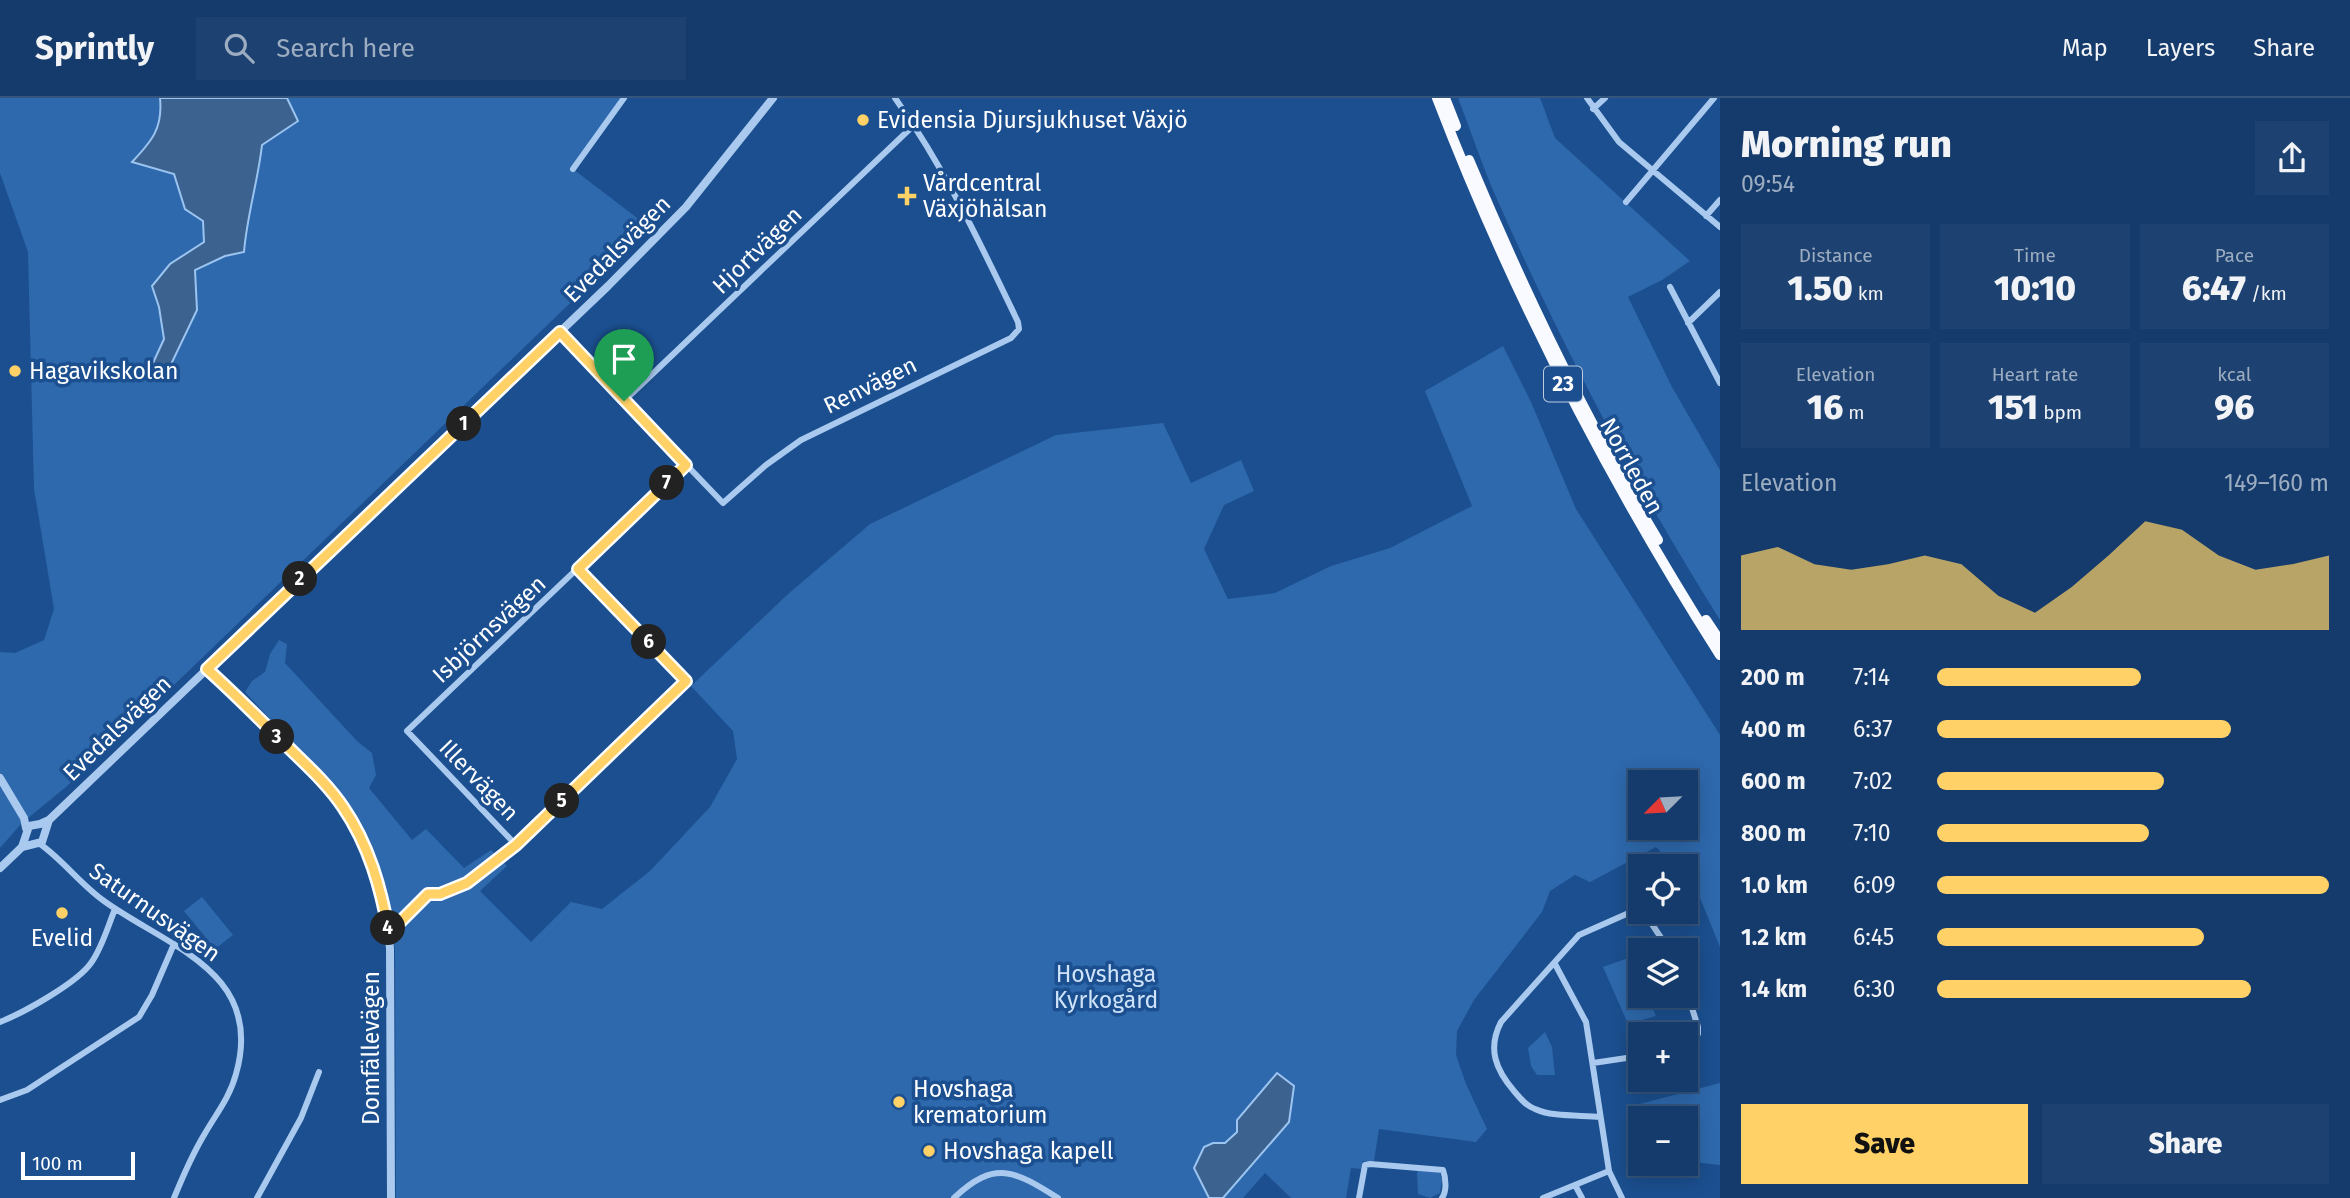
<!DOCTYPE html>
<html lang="en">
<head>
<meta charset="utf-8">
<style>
	:root { --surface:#143b6b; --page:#1d4271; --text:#f1f3f6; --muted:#9dadc1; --line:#33557e; --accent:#ffd166 }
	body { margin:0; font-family:"Fira Sans",sans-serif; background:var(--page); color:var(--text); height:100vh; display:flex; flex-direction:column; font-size:26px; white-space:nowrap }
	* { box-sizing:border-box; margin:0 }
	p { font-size:23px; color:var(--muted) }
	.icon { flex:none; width:38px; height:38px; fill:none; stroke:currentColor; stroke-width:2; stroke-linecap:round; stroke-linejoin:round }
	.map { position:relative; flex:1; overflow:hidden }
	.panel { display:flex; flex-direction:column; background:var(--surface); width:630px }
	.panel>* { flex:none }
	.needle { width:46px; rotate:246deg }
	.fabs { position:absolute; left:1628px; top:672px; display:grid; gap:14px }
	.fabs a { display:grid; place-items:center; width:70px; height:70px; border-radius:0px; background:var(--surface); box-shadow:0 4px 18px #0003,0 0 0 2px var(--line); font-size:35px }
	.scale { position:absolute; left:21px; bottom:18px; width:114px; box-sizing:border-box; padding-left:7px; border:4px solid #fff; border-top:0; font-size:19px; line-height:24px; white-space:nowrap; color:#fff; -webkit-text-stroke:5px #1b4f8f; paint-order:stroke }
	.pin { position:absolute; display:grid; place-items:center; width:60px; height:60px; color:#fff; margin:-72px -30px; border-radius:50% 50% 50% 0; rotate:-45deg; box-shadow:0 0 7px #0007 }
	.pin .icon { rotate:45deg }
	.km { position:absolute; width:35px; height:35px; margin:-18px; border-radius:50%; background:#222; color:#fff; font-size:19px; line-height:35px; text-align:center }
	.round { display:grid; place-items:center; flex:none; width:74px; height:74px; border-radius:0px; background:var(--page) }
	.headline { display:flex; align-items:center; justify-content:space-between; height:119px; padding:0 21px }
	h1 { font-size:38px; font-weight:800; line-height:52px }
	.metrics { display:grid; grid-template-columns:repeat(3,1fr); gap:10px; height:119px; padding:7px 21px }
	.metrics div { display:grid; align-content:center; border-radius:0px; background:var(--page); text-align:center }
	.metrics b { font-size:35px; font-weight:800 }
	.metrics small { font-size:19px; font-weight:400 }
	.metrics p { font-size:19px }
	.chart { height:196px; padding:14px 21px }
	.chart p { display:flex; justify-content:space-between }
	.chart svg { width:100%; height:126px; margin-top:7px; fill:var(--accent); opacity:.7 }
	.cta { display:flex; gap:14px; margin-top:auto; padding:14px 21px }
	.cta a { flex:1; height:80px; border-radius:0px; background:var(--accent); color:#111; font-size:28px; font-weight:800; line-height:80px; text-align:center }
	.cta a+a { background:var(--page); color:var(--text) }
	ul { padding:0 21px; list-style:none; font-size:23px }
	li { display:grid; grid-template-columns:112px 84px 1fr; align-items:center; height:52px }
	li i { height:18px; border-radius:9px; background:var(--accent) }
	header { display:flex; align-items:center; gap:42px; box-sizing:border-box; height:98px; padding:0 35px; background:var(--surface); border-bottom:2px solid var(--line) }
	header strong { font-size:33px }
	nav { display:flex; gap:38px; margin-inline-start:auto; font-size:24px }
	.search { width:490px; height:63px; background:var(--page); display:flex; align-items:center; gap:18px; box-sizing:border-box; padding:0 24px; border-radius:0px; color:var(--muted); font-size:26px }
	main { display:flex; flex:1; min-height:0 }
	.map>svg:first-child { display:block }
</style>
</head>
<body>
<header>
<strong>Sprintly</strong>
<div class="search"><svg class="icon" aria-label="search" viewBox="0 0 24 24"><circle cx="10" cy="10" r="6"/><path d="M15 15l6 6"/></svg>Search here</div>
<nav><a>Map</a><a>Layers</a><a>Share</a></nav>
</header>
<main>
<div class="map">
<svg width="1720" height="1100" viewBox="0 0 1720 1100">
	<rect width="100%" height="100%" fill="#1b4f8f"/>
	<path fill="#2e69ad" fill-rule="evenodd" d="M 0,0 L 160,0 L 161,11 L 153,43 L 174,76 L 185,111 L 203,122 L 205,144 L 170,166 L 152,188 L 159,209 L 164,241 L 147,278 L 197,212 L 195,172 L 225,158 L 244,154 C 247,117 258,83 262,47 L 298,23 L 287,0 L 624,0 L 573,71 L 649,129 L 119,640 L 66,689 L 22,725 L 0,750 L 0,554 L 15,555 L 44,542 L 54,511 L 34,391 L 28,154 L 0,75 Z
		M 1458,0 L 1540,0 L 1555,40 L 1690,163 L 1662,182 L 1628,199 L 1672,289 L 1720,372 L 1720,522 C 1635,387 1561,246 1496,99 C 1482,67 1471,33 1458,0 Z
		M 1503,248 L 1531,304 L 1576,411 L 1720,637 L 1720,849 L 1696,790 L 1685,778 L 1685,768 L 1675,768 L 1656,749 L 1590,784 L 1575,777 L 1550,793 L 1542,814 L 1474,902 L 1457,933 L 1456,957 L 1466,986 L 1487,1031 L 1476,1044 L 1379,1031 L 1374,1063 L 1363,1063 L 1361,1071 L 1351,1070 L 1346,1100 L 1291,1100 L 1265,1075 L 1243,1100 L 396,1100 L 395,851 L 384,790 L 376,766 L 354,720 L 339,696 L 245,594 L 252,583 L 265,574 L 270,556 L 279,542 L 287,546 L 285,565 L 357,643 L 372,655 L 376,677 L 369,690 L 412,742 L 426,731 L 464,770 L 491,752 L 507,768 L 480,793 L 531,844 L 571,804 L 602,811 L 650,773 L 710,709 L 737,661 L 733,633 L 691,588 L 787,497 L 870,426 L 1056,337 L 1163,325 L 1191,385 L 1241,362 L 1254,393 L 1224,407 L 1204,451 L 1228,501 L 1275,495 L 1331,468 L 1390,450 L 1472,408 L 1425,293 ZM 1640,684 L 1685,684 L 1685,730 L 1640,730 Z
		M 202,799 L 233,837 L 215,851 L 184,813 Z
		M 1631,859 L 1640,879 L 1640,898 L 1647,898 L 1656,918 L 1628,926 L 1603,869 Z
		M 1545,934 L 1552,949 L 1555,977 L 1537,977 L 1531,968 L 1528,950 Z
		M 1720,985 L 1720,1067 L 1685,1063 L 1685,1020 L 1640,1020 L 1639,1057 L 1636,1007 Z
		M 1419,1072 L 1440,1075 L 1442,1082 L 1440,1095 L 1430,1100 L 1418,1096 L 1417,1074 Z"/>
	<path fill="#3c6290" stroke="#9cc4f0" stroke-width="2" d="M 160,0 L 287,0 L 298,23 L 262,47 C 258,83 247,117 244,154 L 225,158 L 195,172 L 197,212 L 164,281 L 147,278 L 164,241 L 159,209 L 152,188 L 170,166 L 204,144 L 203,123 L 185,111 L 174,76 L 132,64 C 152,43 163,30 160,0 Z
		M 1277,975 L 1294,988 L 1289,1024 L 1223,1100 L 1209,1100 L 1194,1070 L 1204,1049 L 1213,1045 L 1225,1045 L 1237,1034 L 1237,1022 Z"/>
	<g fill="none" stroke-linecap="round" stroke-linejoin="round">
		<path stroke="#a9c9ee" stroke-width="6" d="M 1587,0 L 1619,44 L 1720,129
			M 1593,11 L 1605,0
			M 573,71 L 624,0
			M 1626,104 L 1714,0
			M 1706,118 L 1720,102
			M 1670,189 L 1720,285
			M 1688,225 L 1720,194
			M 560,235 L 723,405 L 766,367 L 801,342 L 1011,240 L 1019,231 L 1018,224 C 981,147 945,70 895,0
			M 624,303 L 914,27
			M 578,471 L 686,583 L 516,747 L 407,633 L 686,367
			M 40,746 C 63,762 80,786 104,803 C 168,849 265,874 236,976 C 230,999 216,1016 204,1037 C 192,1057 183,1078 174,1100
			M 1644,814 L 1669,852
			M 389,835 L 428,796 C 463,795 490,767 516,747
			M 1555,866 L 1586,924 L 1609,1073 L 1622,1100
			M 1685,888 L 1698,929 L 1698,936 L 1685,944
			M 0,924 C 23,915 77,885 91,865 C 102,850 108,828 115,811
			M 1593,965 L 1640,958
			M 0,1002 L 27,992 L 139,919 L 152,897 L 174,846
			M 1600,1019 C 1582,1017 1551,1019 1535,1011 C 1526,1008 1520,1000 1514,993 C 1496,972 1487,951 1501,924 L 1579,837 L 1640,810
			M 1575,1087 L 1582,1100
			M 257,1100 L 301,1020 L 319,974
			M 954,1100 C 995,1061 1015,1073 1058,1100
			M 1359,1100 L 1365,1067 L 1370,1066 L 1443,1072 C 1446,1080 1447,1093 1442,1100
			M 1543,1100 L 1609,1073"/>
		<path stroke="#a9c9ee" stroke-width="8" d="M 207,571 L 318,679 L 343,709 L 363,745 L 372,768 L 384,807 L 390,850 L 391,1100
			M 0,680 L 24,720 L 26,730
			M 22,749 L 42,744 L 49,722
			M 0,770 L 22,749 L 29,728 L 40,726 L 49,722 L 608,188 L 686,109 L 773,0"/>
		<path stroke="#f8faff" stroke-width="10" d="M 1437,0 C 1513,198 1606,378 1720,557
			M 1445,0 L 1456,28
			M 1469,62 C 1524,193 1585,321 1658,442
			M 1706,522 L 1720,543"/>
	</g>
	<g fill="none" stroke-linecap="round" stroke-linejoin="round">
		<g stroke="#fff" stroke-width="14">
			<path id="route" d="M 560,234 L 686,367 L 578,471 L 686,583 L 516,747 L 467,785 L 440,796 L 428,796 L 389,835 C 381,790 369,747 343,709 C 327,685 305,666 285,646 C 259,621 234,595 207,571 Z"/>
		</g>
		<use href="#route" stroke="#ffd166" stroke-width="9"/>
	</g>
	<g fill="#ffd166" stroke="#1b4f8f" stroke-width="2.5">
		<circle cx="863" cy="22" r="7"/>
		<path d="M903.5 87.5h7v7h7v7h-7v7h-7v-7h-7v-7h7z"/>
		<circle cx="15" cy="273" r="7"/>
		<circle cx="62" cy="815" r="7"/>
		<circle cx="899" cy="1004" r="7"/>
		<circle cx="929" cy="1053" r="7"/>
	</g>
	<g text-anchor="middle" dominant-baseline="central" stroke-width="7" stroke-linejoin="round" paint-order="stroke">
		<rect fill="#1b4f8f" stroke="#bbcadd" stroke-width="2" x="1544" y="268.5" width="38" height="35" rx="5"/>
		<g font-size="21" font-weight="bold" fill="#fff">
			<text x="1563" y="286">23</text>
		</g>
		<g font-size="23" fill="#fff" stroke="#1b4f8f" text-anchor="start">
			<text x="877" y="22">Evidensia Djursjukhuset Växjö</text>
			<text x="923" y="85">Vårdcentral<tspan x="923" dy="26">Växjöhälsan</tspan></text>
			<text x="29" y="273">Hagavikskolan</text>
			<text x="62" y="840" text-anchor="middle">Evelid</text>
			<text x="913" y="991">Hovshaga<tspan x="913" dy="26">krematorium</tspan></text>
			<text x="943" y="1053">Hovshaga kapell</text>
		</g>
		<g font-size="23" fill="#fff" stroke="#1b4f8f">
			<text transform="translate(617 151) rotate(-45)">Evedalsvägen</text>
			<text transform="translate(757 152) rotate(-44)">Hjortvägen</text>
			<text transform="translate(870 287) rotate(-26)">Renvägen</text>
			<text transform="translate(1632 368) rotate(61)">Norrleden</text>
			<text transform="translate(489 531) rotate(-43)">Isbjörnsvägen</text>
			<text transform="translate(117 630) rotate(-44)">Evedalsvägen</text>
			<text transform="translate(479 682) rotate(46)">Illervägen</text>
			<text transform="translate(155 814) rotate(35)">Saturnusvägen</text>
			<text transform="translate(371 950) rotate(-90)">Domfällevägen</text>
		</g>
		<g font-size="23" fill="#cfe3fa" stroke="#1b4f8f">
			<text x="1106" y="876">Hovshaga<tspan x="1106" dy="26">Kyrkogård</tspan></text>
		</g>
	</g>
</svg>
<div class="fabs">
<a><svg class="needle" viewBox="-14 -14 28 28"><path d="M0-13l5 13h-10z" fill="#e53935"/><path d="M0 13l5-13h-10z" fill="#9dadc1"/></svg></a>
<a><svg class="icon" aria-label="locate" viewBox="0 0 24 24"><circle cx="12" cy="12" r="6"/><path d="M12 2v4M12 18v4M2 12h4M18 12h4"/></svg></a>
<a><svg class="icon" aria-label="layers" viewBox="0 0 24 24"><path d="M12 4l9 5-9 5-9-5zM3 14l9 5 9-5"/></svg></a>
<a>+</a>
<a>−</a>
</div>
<div class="scale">100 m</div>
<div class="pin" style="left:624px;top:303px;background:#1e9e55"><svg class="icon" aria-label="arrive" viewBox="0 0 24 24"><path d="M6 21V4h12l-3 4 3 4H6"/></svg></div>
<b class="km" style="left:464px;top:326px">1</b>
<b class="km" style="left:300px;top:481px">2</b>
<b class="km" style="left:277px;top:639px">3</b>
<b class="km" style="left:388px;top:830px">4</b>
<b class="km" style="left:562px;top:703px">5</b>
<b class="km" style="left:649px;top:544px">6</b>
<b class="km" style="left:667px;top:385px">7</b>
</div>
<section class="panel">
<div class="headline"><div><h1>Morning run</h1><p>09:54</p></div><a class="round"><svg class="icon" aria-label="share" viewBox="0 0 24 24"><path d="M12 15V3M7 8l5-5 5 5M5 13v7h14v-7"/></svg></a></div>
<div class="metrics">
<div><p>Distance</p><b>1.50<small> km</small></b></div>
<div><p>Time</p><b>10:10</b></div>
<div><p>Pace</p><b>6:47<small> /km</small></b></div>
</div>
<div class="metrics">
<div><p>Elevation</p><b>16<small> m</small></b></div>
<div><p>Heart rate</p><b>151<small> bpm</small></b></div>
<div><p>kcal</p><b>96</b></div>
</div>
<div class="chart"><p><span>Elevation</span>149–160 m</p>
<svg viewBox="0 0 160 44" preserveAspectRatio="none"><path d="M0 44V18L10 15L20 21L30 23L40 21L50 18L60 21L70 32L80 38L90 29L100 18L110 6L120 9L130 18L140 23L150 21L160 18V44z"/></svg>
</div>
<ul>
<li><b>200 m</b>7:14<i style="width:52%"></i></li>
<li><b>400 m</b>6:37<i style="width:75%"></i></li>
<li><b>600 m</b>7:02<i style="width:58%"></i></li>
<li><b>800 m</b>7:10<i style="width:54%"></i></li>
<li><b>1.0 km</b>6:09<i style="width:100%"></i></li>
<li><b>1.2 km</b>6:45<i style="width:68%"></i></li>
<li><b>1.4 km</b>6:30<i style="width:80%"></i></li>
</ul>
<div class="cta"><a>Save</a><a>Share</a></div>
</section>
</main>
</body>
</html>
